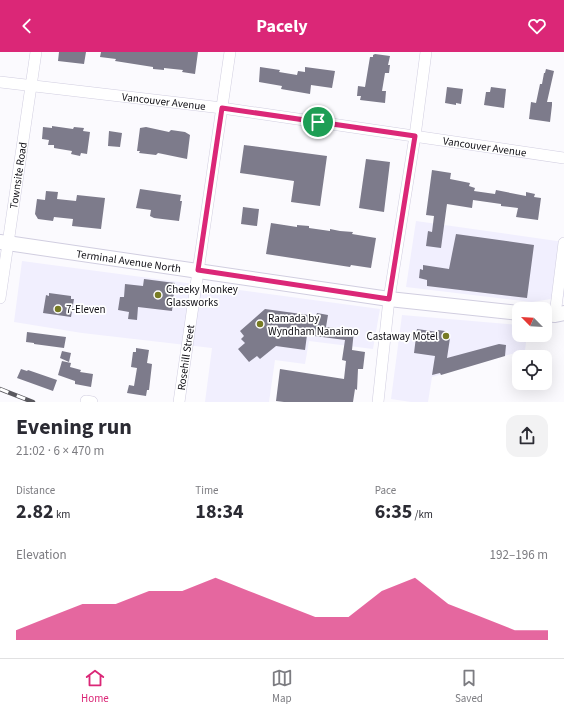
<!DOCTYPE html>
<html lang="en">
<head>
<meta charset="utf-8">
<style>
	:root { --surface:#fff; --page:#f2f2f3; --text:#2b2b33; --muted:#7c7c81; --line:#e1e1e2; --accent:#db2777 }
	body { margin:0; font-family:"Source Sans 3",sans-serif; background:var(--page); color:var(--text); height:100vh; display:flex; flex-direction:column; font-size:15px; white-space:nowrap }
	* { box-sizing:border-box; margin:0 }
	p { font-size:13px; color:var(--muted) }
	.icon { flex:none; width:22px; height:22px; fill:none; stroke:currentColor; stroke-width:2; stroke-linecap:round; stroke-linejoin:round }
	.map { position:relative; height:350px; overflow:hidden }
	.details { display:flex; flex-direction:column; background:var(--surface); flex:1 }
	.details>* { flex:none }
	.needle { width:26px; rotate:294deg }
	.buttons { position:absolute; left:512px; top:250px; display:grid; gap:8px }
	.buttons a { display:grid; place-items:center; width:40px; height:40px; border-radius:8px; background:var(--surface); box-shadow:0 4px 16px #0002; font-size:20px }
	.pin { position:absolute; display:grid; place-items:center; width:34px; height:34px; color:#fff; margin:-17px; border:2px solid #fff; border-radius:50%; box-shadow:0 1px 4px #0007 }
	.round { display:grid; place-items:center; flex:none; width:42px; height:42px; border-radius:12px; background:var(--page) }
	.overview { display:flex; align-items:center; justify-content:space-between; height:68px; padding:0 16px }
	h1 { font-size:22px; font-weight:700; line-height:30px }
	.figures { display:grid; grid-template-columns:repeat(3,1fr); gap:6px; height:68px; padding:4px 16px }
	.figures div { display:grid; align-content:center }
	.figures b { font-size:20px; font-weight:700 }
	.figures small { font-size:11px; font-weight:400 }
	.figures p { font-size:11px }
	.chart { height:112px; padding:8px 16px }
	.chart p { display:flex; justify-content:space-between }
	.chart svg { width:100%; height:72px; margin-top:4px; fill:var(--accent); opacity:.7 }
	header { display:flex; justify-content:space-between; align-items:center; height:52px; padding:0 16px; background:var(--accent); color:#fff; font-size:18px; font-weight:700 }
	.tabs { display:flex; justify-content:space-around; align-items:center; height:56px; border-top:1px solid var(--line); background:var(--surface); font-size:11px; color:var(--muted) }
	.tabs a { display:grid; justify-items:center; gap:2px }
	.tabs .selected { color:var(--accent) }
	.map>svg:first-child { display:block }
</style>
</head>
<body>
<header><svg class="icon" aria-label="back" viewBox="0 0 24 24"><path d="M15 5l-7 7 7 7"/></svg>Pacely<svg class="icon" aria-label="heart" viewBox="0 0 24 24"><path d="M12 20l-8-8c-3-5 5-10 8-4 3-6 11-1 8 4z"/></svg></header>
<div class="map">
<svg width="564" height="350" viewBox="0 0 564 350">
	<rect width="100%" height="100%" fill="#fbfafe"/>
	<path fill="#f1effe" d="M 416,169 L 564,190 L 564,245 L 532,250 L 406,235 Z
		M 22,209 L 380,257 L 373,297 L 309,289 L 305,312 L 275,308 L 269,350 L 205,350 L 212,296 L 82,281 L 14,270 Z
		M 402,263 L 519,273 L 519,283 L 527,283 L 525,298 L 432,325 L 428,350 L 411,350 L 391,347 Z"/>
	<path fill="#7d7b8b" d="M 59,0 L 86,0 L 84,12 L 58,9 Z
		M 101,0 L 198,0 L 195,22 L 182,20 L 183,18 L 164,16 L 164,18 L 153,17 L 153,15 L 115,9 L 116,7 L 100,5 Z
		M 375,2 L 390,4 L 388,13 L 390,13 L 389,21 L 385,21 L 382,39 L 386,39 L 385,51 L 360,48 L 361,44 L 357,44 L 358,34 L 365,35 L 370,5 L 373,5 L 373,3 Z
		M 260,15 L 280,18 L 279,20 L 297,23 L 298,19 L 305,20 L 305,15 L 335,19 L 332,36 L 311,33 L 310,42 L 281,37 L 282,34 L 259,30 Z
		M 546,17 L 554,19 L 547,50 L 552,50 L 552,53 L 550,70 L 529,67 L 531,50 L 536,51 L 540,32 L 542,32 L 544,21 L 545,21 Z
		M 447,35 L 463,37 L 461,52 L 456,51 L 456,53 L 445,51 Z
		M 491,35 L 506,37 L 504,56 L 484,53 L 486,40 L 490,40 Z
		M 52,74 L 73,77 L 74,75 L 84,76 L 83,79 L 90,80 L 87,102 L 81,101 L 80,104 L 71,102 L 72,99 L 54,96 L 54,93 L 48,93 L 49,88 L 42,87 L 43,75 L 52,76 Z
		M 146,75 L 169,80 L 171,78 L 185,80 L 190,83 L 187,107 L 158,101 L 156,103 L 139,101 L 140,99 L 137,99 L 140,76 Z
		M 109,79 L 122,81 L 120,95 L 108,94 Z
		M 244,93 L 327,104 L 320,154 L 291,150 L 294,129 L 240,121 Z
		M 366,107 L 390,110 L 384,160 L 359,156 Z
		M 432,118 L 451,121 L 450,127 L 470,131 L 469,134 L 475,136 L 474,139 L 495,142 L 496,138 L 526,144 L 526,140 L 535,142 L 534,145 L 541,146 L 538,168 L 516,165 L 518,156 L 501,154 L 501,152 L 473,148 L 472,156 L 447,152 L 441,196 L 426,194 L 428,179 L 432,180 L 434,164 L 426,163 Z
		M 140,137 L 181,143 L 180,149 L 182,149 L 179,169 L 154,166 L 150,164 L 151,158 L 136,156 Z
		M 46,139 L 58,140 L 57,147 L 76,149 L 77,143 L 105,146 L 101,177 L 72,174 L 73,167 L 54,165 L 53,169 L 38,167 L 35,162 L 37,147 L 45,148 Z
		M 243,155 L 259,157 L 257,174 L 241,172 Z
		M 271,171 L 297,175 L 297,173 L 309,174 L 309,176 L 330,179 L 330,177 L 340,179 L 353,180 L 352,182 L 376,186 L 371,216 L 351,213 L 350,215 L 266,202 Z
		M 456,182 L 534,193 L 527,246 L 427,234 L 427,228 L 419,226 L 420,217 L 423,218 L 423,213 L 449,217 Z
		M 144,227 L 175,231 L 172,259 L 138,255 L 137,268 L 128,267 L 129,260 L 118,258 L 120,245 L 124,245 L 125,232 L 143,234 Z
		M 49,241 L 71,244 L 71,247 L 74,247 L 71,265 L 43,261 L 46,243 L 49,244 Z
		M 265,257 L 316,264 L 317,261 L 328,263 L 326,275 L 354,278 L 352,298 L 365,300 L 363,317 L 358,317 L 357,338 L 355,337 L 353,350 L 284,350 L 276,349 L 280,317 L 344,327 L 346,309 L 342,308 L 345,288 L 307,283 L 305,298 L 276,294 L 260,307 L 257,304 L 249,310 L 238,297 L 245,291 L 241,287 L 244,284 L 240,279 Z
		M 417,277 L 438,280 L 438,278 L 445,279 L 450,286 L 447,306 L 499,292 L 506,293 L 505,304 L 441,323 L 440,321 L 432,323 L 435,304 L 414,301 Z
		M 27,280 L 66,285 L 64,296 L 34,292 L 34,291 L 26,290 Z
		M 136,296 L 149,298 L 147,311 L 152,312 L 149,338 L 147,338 L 146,344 L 127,341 L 129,333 L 134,334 L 137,316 L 131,315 L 133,300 L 136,300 Z
		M 62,299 L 71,301 L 69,310 L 60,306 Z
		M 62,309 L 71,311 L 70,315 L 81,318 L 80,320 L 93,322 L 91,335 L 75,332 L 75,329 L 58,323 Z
		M 21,317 L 27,319 L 28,318 L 57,328 L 53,339 L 17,326 Z"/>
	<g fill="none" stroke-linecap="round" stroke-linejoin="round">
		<g stroke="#d1cee0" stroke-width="12">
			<g id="minor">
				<path id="s1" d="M 0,30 L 222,56 L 564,106"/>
				<path id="s2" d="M 0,246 L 36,0"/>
				<path d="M 555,263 L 564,191"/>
				<path d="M 86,349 L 92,350"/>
				<path id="s3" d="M 179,350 L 230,0"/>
				<path d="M 378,350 L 389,247 L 415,84 L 426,0"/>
			</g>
		</g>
		<g stroke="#d1cee0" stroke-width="16">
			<g id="major">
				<path id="s4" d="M 0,190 L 389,247 L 519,261"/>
				<path d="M 545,262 L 555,263 L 564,261"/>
			</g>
		</g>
		<use href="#minor" stroke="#fff" stroke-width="11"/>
		<use href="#major" stroke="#fff" stroke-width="14"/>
		<g stroke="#59585e" stroke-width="4.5">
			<path id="rail" d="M 0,337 L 33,350"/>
		</g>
		<use href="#rail" stroke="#fff" stroke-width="3" stroke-dasharray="9" stroke-linecap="butt"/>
	</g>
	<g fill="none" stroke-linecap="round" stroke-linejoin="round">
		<g stroke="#fff" stroke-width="8">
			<path id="route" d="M 222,56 L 415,84 L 389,247 L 198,218 Z"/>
		</g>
		<use href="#route" stroke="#db2777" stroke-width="5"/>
	</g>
	<g fill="#777b24" stroke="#fff" stroke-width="1.5">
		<circle cx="158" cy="243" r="4"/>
		<circle cx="58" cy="257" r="4"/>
		<circle cx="260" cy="272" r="4"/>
		<circle cx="446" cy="284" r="4"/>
	</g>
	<g text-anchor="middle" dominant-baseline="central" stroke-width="3.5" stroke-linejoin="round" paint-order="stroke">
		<g font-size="11" fill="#0e0d13" stroke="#fff">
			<text stroke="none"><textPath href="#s1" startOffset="165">Vancouver Avenue</textPath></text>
			<text stroke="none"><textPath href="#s1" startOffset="489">Vancouver Avenue</textPath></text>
			<text stroke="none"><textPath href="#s2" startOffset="124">Townsite Road</textPath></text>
			<text stroke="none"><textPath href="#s4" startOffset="130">Terminal Avenue North</textPath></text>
			<text stroke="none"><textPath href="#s3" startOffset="45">Rosehill Street</textPath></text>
		</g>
		<g font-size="11" fill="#0e0d13" stroke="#fff" text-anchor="start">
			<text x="166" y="237">Cheeky Monkey<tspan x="166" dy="13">Glassworks</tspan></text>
			<text x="66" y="257">7-Eleven</text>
			<text x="268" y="266">Ramada by<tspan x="268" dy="13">Wyndham Nanaimo</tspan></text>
			<text x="438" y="284" text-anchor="end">Castaway Motel</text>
		</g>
	</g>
</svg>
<div class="buttons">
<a><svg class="needle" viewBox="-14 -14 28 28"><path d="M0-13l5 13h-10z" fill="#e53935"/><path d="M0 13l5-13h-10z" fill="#7c7c81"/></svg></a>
<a><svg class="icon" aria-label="locate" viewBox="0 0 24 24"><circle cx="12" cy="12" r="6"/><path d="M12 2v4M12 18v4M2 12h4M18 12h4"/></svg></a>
</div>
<div class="pin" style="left:318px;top:70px;background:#1e9e55"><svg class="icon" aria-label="arrive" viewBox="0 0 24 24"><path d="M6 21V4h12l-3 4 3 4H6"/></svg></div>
</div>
<section class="details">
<div class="overview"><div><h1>Evening run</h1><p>21:02 · 6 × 470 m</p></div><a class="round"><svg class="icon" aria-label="share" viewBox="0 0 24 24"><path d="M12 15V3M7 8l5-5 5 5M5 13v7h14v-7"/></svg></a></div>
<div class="figures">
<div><p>Distance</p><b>2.82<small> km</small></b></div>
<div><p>Time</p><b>18:34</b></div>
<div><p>Pace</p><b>6:35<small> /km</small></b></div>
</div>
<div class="chart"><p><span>Elevation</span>192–196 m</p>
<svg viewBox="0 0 160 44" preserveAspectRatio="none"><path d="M0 44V38L10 30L20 22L30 22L40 14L50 14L60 6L70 14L80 22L90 30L100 30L110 14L120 6L130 22L140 30L150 38L160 38V44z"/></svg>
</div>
</section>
<nav class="tabs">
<a class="selected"><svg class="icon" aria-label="home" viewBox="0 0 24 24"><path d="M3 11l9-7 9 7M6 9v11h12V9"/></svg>Home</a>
<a><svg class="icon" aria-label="map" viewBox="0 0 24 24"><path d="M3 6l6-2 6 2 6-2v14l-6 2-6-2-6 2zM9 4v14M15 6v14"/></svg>Map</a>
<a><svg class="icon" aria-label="saved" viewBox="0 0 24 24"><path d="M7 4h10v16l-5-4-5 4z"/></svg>Saved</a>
</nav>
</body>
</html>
